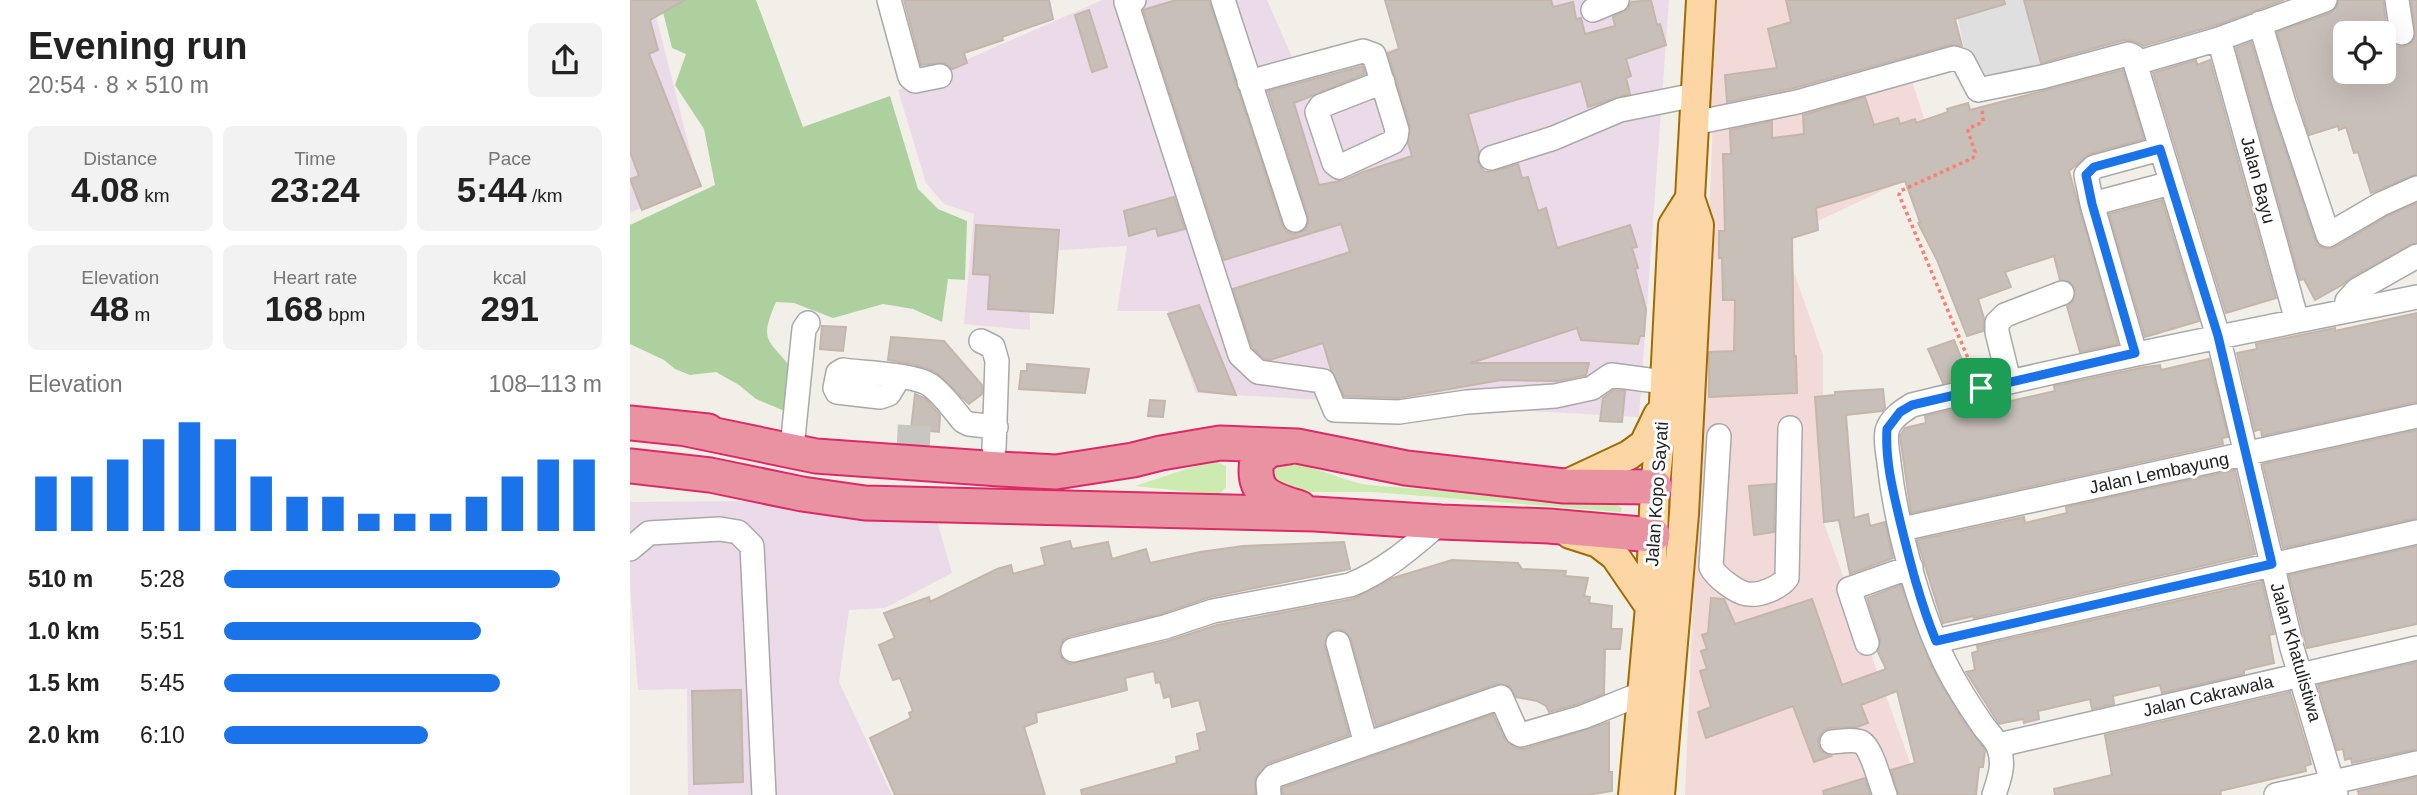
<!DOCTYPE html>
<html lang="en">
<head>
<meta charset="utf-8">
<style>
	:root { --surface:#fff; --page:#f2f2f2; --text:#222; --muted:#767676; --accent:#1a73e8 }
	body { margin:0; font-family:Helvetica,sans-serif; background:var(--page); color:var(--text); height:100vh; display:flex; flex-direction:column; font-size:26px; white-space:nowrap }
	* { box-sizing:border-box; margin:0 }
	p { font-size:23px; color:var(--muted) }
	.icon { flex:none; width:38px; height:38px; fill:none; stroke:currentColor; stroke-width:2; stroke-linecap:round; stroke-linejoin:round }
	.map { position:relative; flex:1; overflow:hidden }
	.details { display:flex; flex-direction:column; background:var(--surface); width:630px }
	.details>* { flex:none }
	.controls { position:absolute; left:1703px; top:21px; display:grid; gap:14px }
	.controls a { display:grid; place-items:center; width:63px; height:63px; border-radius:10px; background:var(--surface); box-shadow:0 7px 28px #0002; font-size:35px }
	.pin { position:absolute; display:grid; place-items:center; width:60px; height:60px; color:#fff; margin:-30px; border-radius:14px; box-shadow:0 4px 10px #0006 }
	.round { display:grid; place-items:center; flex:none; width:74px; height:74px; border-radius:10px; background:var(--page) }
	.summary { display:flex; align-items:center; justify-content:space-between; height:119px; padding:0 28px }
	h1 { font-size:38px; font-weight:700; line-height:52px }
	.metrics { display:grid; grid-template-columns:repeat(3,1fr); gap:10px; height:119px; padding:7px 28px }
	.metrics div { display:grid; align-content:center; border-radius:10px; background:var(--page); text-align:center }
	.metrics b { font-size:35px; font-weight:700 }
	.metrics small { font-size:19px; font-weight:400 }
	.metrics p { font-size:19px }
	.chart { height:196px; padding:14px 28px }
	.chart p { display:flex; justify-content:space-between }
	.chart svg { width:100%; height:126px; margin-top:7px; stroke:var(--accent); stroke-width:6 }
	ul { padding:0 28px; list-style:none; font-size:23px }
	li { display:grid; grid-template-columns:112px 84px 1fr; align-items:center; height:52px }
	li i { height:18px; border-radius:9px; background:var(--accent) }
	main { display:flex; flex:1; min-height:0 }
	.map>svg:first-child { display:block }
</style>
</head>
<body>
<main>
<section class="details">
<div class="summary"><div><h1>Evening run</h1><p>20:54 · 8 × 510 m</p></div><a class="round"><svg class="icon" aria-label="share" viewBox="0 0 24 24"><path d="M12 15V3M7 8l5-5 5 5M5 13v7h14v-7"/></svg></a></div>
<div class="metrics">
<div><p>Distance</p><b>4.08<small> km</small></b></div>
<div><p>Time</p><b>23:24</b></div>
<div><p>Pace</p><b>5:44<small> /km</small></b></div>
</div>
<div class="metrics">
<div><p>Elevation</p><b>48<small> m</small></b></div>
<div><p>Heart rate</p><b>168<small> bpm</small></b></div>
<div><p>kcal</p><b>291</b></div>
</div>
<div class="chart"><p><span>Elevation</span>108–113 m</p>
<svg viewBox="0 0 160 44" preserveAspectRatio="none"><path d="M5 44V25M15 44V25M25 44V19M35 44V12M45 44V6M55 44V12M65 44V25M75 44V32M85 44V32M95 44V38M105 44V38M115 44V38M125 44V32M135 44V25M145 44V19M155 44V19"/></svg>
</div>
<ul>
<li><b>510 m</b>5:28<i style="width:89%"></i></li>
<li><b>1.0 km</b>5:51<i style="width:68%"></i></li>
<li><b>1.5 km</b>5:45<i style="width:73%"></i></li>
<li><b>2.0 km</b>6:10<i style="width:54%"></i></li>
</ul>
</section>
<div class="map">
<svg width="1787" height="795" viewBox="0 0 1787 795">
	<rect width="100%" height="100%" fill="#f2efe9"/>
	<path fill="#e0dfdf" d="M 1324,0 L 1644,0 L 1352,85 L 1336,58 Z"/>
	<path fill="#f2dad9" d="M 1085,0 L 1319,0 L 1330,50 L 1079,112 Z
		M 1280,75 L 1309,164 L 1152,238 L 1193,355 L 1194,523 L 1286,779 L 1296,795 L 1055,795 L 1083,121 Z"/>
	<path fill="#ebdbe8" d="M 0,0 L 22,0 L 68,182 L 0,213 Z
		M 472,0 L 637,0 L 668,71 L 771,47 L 883,17 L 922,2 L 922,0 L 1039,0 L 1009,417 L 566,393 L 538,311 L 487,311 L 497,246 L 399,252 L 400,330 L 334,324 L 344,214 L 314,204 L 296,183 L 268,90 Z
		M 123,501 L 307,521 L 322,573 L 255,608 L 219,610 L 209,682 L 262,795 L 58,795 L 57,689 L 8,690 L 0,585 L 0,502 Z"/>
	<path fill="#cdebb0" d="M 584,460 L 596,466 L 596,487 L 589,495 L 505,486 Z
		M 655,460 C 684,466 710,480 738,485 L 986,504 L 992,508 L 991,512 L 742,492 L 650,492 L 638,471 Z"/>
	<path fill="#add19e" d="M 30,0 L 126,0 L 173,127 L 260,96 L 288,189 L 308,209 L 337,221 L 335,280 L 318,279 L 312,322 L 283,309 L 253,304 L 203,318 L 164,303 L 146,302 C 127,345 141,339 164,372 L 157,412 L 126,399 L 109,385 L 86,372 L 60,375 L 45,369 L 34,360 L 0,344 L 0,225 L 85,185 L 74,129 L 45,85 L 56,54 L 42,48 Z"/>
	<path fill="#c7bfb8" stroke="#c4b6ab" stroke-width="2" fill-rule="evenodd" d="M 0,0 L 55,0 L 20,20 L 28,50 L 19,54 L 71,186 L 12,210 L 0,179 L 9,176 L 0,152 Z
		M 274,0 L 419,0 L 423,19 L 372,37 L 373,40 L 334,53 L 337,63 L 322,69 L 314,63 L 291,65 Z
		M 546,0 L 579,0 L 652,224 L 656,231 L 663,234 L 675,230 L 678,224 L 678,216 L 638,91 L 733,66 L 735,74 L 664,103 L 689,185 L 715,180 L 733,172 L 782,156 L 778,143 L 780,126 L 758,53 L 769,49 L 755,0 L 921,0 L 923,7 L 943,2 L 946,19 L 951,18 L 955,34 L 985,26 L 983,17 L 998,9 L 1001,2 L 1021,0 L 1027,25 L 1030,24 L 1036,45 L 996,59 L 1001,76 L 996,78 L 1000,94 L 958,107 L 951,81 L 838,114 L 849,152 L 848,162 L 851,168 L 855,172 L 865,171 L 888,164 L 892,178 L 898,177 L 908,211 L 916,208 L 927,248 L 1000,225 L 1007,247 L 1002,248 L 1008,268 L 1005,269 L 1016,309 L 1014,336 L 1010,336 L 1008,344 L 951,340 L 947,328 L 841,363 L 959,363 L 956,375 L 927,381 L 871,380 L 768,398 L 714,396 L 701,370 L 693,343 L 640,360 L 634,359 L 622,347 L 603,289 L 720,252 L 711,224 L 594,260 L 513,10 Z
		M 1156,0 L 1374,0 L 1375,4 L 1325,19 L 1332,46 L 1320,45 L 1164,88 L 1097,102 L 1095,75 L 1147,68 L 1138,29 L 1161,22 Z
		M 1394,0 L 1654,0 L 1590,24 L 1513,46 L 1503,41 L 1494,40 L 1411,63 Z
		M 1709,0 L 1753,0 L 1758,36 L 1766,46 L 1773,47 L 1781,43 L 1785,37 L 1781,0 L 1787,0 L 1787,174 L 1741,193 L 1728,152 L 1724,153 L 1716,127 L 1709,130 L 1708,126 L 1679,135 L 1647,32 L 1700,13 L 1706,8 ZM 1715,33 L 1754,33 L 1754,72 L 1715,72 Z
		M 459,10 L 477,67 L 462,72 L 445,15 Z
		M 1621,42 L 1641,107 L 1685,239 L 1689,246 L 1696,249 L 1705,247 L 1757,216 L 1787,203 L 1787,242 L 1720,278 L 1712,285 L 1685,300 L 1674,279 L 1670,280 L 1606,48 Z
		M 1566,60 L 1567,65 L 1580,60 L 1646,298 L 1596,313 L 1523,73 Z
		M 1493,70 L 1514,139 L 1460,154 L 1439,171 L 1488,344 L 1450,352 L 1437,306 L 1443,301 L 1445,289 L 1440,282 L 1430,280 L 1424,256 L 1375,272 L 1381,287 L 1348,299 L 1354,318 L 1353,331 L 1337,336 L 1307,260 L 1288,223 L 1290,222 L 1275,181 L 1186,208 L 1188,230 L 1162,238 L 1164,356 L 1166,356 L 1167,393 L 1079,397 L 1079,352 L 1104,351 L 1105,300 L 1093,300 L 1092,258 L 1089,258 L 1089,231 L 1095,231 L 1093,154 L 1101,154 L 1100,130 L 1142,121 L 1142,138 L 1174,134 L 1173,115 L 1235,97 L 1244,125 L 1268,118 L 1270,124 L 1285,119 L 1286,123 L 1318,112 L 1317,109 L 1338,103 L 1340,110 Z
		M 544,197 L 555,229 L 528,236 L 526,228 L 499,236 L 494,211 Z
		M 1532,200 L 1569,321 L 1515,337 L 1479,214 Z
		M 346,225 L 429,230 L 423,313 L 358,309 L 360,275 L 343,274 Z
		M 569,305 L 606,395 L 569,391 L 538,314 Z
		M 1787,313 L 1787,402 L 1632,436 L 1631,429 L 1625,431 L 1607,353 L 1627,349 L 1626,344 L 1705,328 L 1705,331 Z
		M 192,326 L 216,327 L 213,351 L 190,349 Z
		M 261,337 L 314,341 L 352,385 L 352,394 L 339,404 L 306,372 L 286,365 L 258,360 Z
		M 1324,340 L 1339,377 L 1313,383 L 1298,349 Z
		M 1579,359 L 1598,437 L 1592,438 L 1593,444 L 1281,513 L 1270,436 L 1275,428 L 1296,423 L 1295,416 L 1367,399 L 1367,404 L 1425,391 L 1424,386 L 1515,367 L 1530,365 L 1531,370 Z
		M 397,364 L 459,369 L 455,393 L 389,389 L 391,371 L 397,371 Z
		M 1253,389 L 1255,408 L 1252,411 L 1216,415 L 1224,518 L 1238,514 L 1240,526 L 1255,522 L 1263,558 L 1220,574 L 1209,520 L 1194,522 L 1185,397 L 1205,395 L 1205,392 Z
		M 984,390 L 995,391 L 992,422 L 970,421 L 973,398 Z
		M 285,394 L 296,399 L 310,415 L 309,432 L 281,429 Z
		M 520,400 L 535,401 L 533,417 L 518,416 Z
		M 1787,430 L 1787,518 L 1653,548 L 1633,464 Z
		M 1605,470 L 1625,554 L 1344,618 L 1344,616 L 1313,623 L 1287,540 L 1394,517 L 1395,523 L 1437,513 L 1436,507 Z
		M 1145,484 L 1144,532 L 1124,535 L 1119,486 Z
		M 440,541 L 442,549 L 478,542 L 482,559 L 516,549 L 520,563 L 570,552 L 613,546 L 714,542 L 720,569 L 580,597 L 531,614 L 440,636 L 433,640 L 429,653 L 433,660 L 440,664 L 538,641 L 587,625 L 723,599 L 763,578 L 822,560 L 888,563 L 892,569 L 936,571 L 935,576 L 958,578 L 954,596 L 960,597 L 959,603 L 982,606 L 981,629 L 992,629 L 990,649 L 975,649 L 974,694 L 948,704 L 919,712 L 916,706 L 907,701 L 886,697 L 879,686 L 867,684 L 746,726 L 721,639 L 712,630 L 705,629 L 698,634 L 695,647 L 719,735 L 639,763 L 625,778 L 625,795 L 452,795 L 451,790 L 547,763 L 546,757 L 570,750 L 567,734 L 577,731 L 569,700 L 542,707 L 540,696 L 534,698 L 530,682 L 526,683 L 524,671 L 495,678 L 497,690 L 406,713 L 407,722 L 394,727 L 415,795 L 265,795 L 240,738 L 281,718 L 279,713 L 283,711 L 270,678 L 263,680 L 249,645 L 265,638 L 254,613 L 299,597 L 300,602 L 367,569 L 381,565 L 383,574 L 415,565 L 411,548 Z
		M 1787,546 L 1787,624 L 1677,648 L 1659,575 Z
		M 1632,582 L 1644,634 L 1639,635 L 1644,663 L 1614,670 L 1614,674 L 1532,693 L 1530,685 L 1483,696 L 1484,704 L 1462,709 L 1460,699 L 1408,711 L 1409,719 L 1394,723 L 1393,719 L 1369,724 L 1336,672 L 1345,670 L 1342,653 L 1348,651 L 1347,646 Z
		M 1271,585 L 1303,669 L 1327,711 L 1355,750 L 1353,767 L 1349,767 L 1346,795 L 1269,795 L 1261,770 L 1285,763 L 1267,691 L 1231,705 L 1238,723 L 1227,727 L 1200,728 L 1193,731 L 1189,737 L 1188,744 L 1191,751 L 1201,756 L 1184,762 L 1163,706 L 1076,738 L 1068,712 L 1081,707 L 1070,671 L 1077,669 L 1071,651 L 1077,649 L 1072,635 L 1078,633 L 1081,598 L 1094,599 L 1105,624 L 1182,599 L 1212,685 L 1256,669 L 1248,652 L 1250,639 L 1237,598 Z
		M 1787,662 L 1787,749 L 1722,763 L 1721,758 L 1715,760 L 1713,749 L 1707,750 L 1688,685 Z
		M 111,690 L 113,782 L 64,784 L 62,691 Z
		M 1660,692 L 1679,755 L 1681,764 L 1675,766 L 1676,771 L 1590,791 L 1591,795 L 1425,795 L 1424,789 L 1482,775 L 1475,735 Z
		M 863,714 L 875,739 L 885,748 L 894,749 L 979,722 L 979,772 L 982,772 L 982,791 L 958,795 L 653,795 L 652,788 Z
		M 1787,777 L 1787,795 L 1729,795 L 1728,791 Z
		M 1235,778 L 1240,795 L 1194,795 L 1193,791 Z"/>
	<g fill="none" stroke-linecap="round" stroke-linejoin="round">
		<path stroke="#c8c6c1" stroke-width="33" stroke-dasharray="33 17" stroke-linecap="butt" d="M 267,441 L 310,443"/>
		<g stroke="#a9a9a9" stroke-width="26">
			<path id="minor" d="M 259,0 L 280,77 L 285,81 L 310,76
				M 504,0 L 496,2 L 610,355 L 628,372 L 693,381 L 705,410 L 769,412 L 837,402 L 925,396 L 962,388 L 981,375 L 1034,382
				M 593,0 L 665,220
				M 1767,0 L 1772,33
				M 963,10 L 987,0
				M 1630,23 L 1654,103 L 1698,235 L 1751,204 L 1787,188
				M 1589,39 L 1667,321
				M 1506,63 L 1589,39 L 1695,0
				M 619,82 L 733,51 L 744,55 L 767,130 L 766,137 L 763,142 L 709,167 L 704,163 L 687,112 L 691,106 L 753,82
				M 1064,123 L 1167,102 L 1324,58 L 1333,61 L 1348,90 L 1412,77 L 1498,54 L 1503,56 L 1588,336 L 1662,648 L 1706,795
				M 861,158 L 924,138 L 990,110 L 1065,95
				M 1462,204 L 1541,183
				M 1716,311 L 1717,301 L 1727,290 L 1787,256
				M 351,341 L 363,347 L 367,361 L 364,448
				M 1505,353 L 1462,204 L 1456,175 L 1464,167 L 1530,149
				M 269,377 L 259,394 L 250,397 L 207,392 L 205,388 L 208,373 L 213,370 C 234,373 284,374 300,385 C 313,394 323,409 333,421 L 339,424 L 366,427
				M 1379,381 L 1367,332 L 1367,323 L 1375,315 L 1432,293
				M 1089,436 L 1081,567 C 1086,577 1106,592 1117,594 C 1130,596 1149,588 1157,578 L 1160,428
				M 163,438 L 174,329 L 178,323
				M 1272,529 L 1787,416
				M 0,549 L 19,533 L 90,529 L 108,532 L 122,546 L 134,795
				M 1306,641 L 1787,532
				M 708,643 L 736,744
				M 1237,643 L 1219,589 L 1281,567
				M 443,650 L 535,627 L 583,611 L 720,585 C 755,571 783,546 811,522
				M 1202,742 C 1211,741 1224,739 1231,742 C 1242,748 1250,783 1255,795
				M 1369,745 L 1787,648
				M 639,795 L 638,783 L 644,776 L 871,697 L 887,733 L 891,735 L 953,717 L 1013,693
				M 1364,795 C 1369,779 1375,765 1369,749 C 1367,740 1359,734 1354,727 C 1340,707 1326,685 1315,663 C 1288,607 1266,525 1259,463 C 1258,453 1255,441 1257,431 C 1260,419 1272,411 1282,405 C 1449,364 1618,331 1787,297
				M 1646,795 L 1787,763"/>
		</g>
		<g stroke="#a06b00" stroke-width="32">
			<path id="major" d="M 937,484 L 999,455 L 1014,444 L 1028,415
				M 940,534 L 968,543 L 985,556 L 1020,607
				M 1003,795 L 1020,607 L 1025,487 L 1034,402 L 1043,225 L 1060,198
				M 1030,795 L 1054,514 L 1069,225 L 1060,198 L 1071,0"/>
		</g>
		<g stroke="#dc2a67" stroke-width="37">
			<path id="highway" d="M 0,423 L 78,431
				M 56,429 L 186,456 L 370,469 L 426,472 L 503,460 L 531,453 L 590,443 L 667,446 L 776,468 L 934,486 L 1025,487
				M 659,447 L 639,450 L 627,460 C 621,495 642,499 670,508
				M 0,466 L 80,475 L 172,494 L 235,503 L 685,514 L 811,522 L 919,526 L 1023,535"/>
		</g>
		<path stroke="#fa8072" stroke-width="3.5" stroke-dasharray="3.5 3.5" stroke-linecap="butt" d="M 1343,370 L 1269,195 L 1270,191 L 1343,158 L 1345,152 L 1338,131 L 1339,128 L 1353,122 L 1352,108"/>
		<use href="#minor" stroke="#fff" stroke-width="23"/>
		<use href="#major" stroke="#fcd6a4" stroke-width="28"/>
		<use href="#highway" stroke="#e892a2" stroke-width="33"/>
	</g>
	<g fill="none" stroke-linecap="round" stroke-linejoin="round">
		<g stroke="#fff" stroke-width="14">
			<path id="route" d="M 1530,149 L 1588,336 L 1642,564 L 1306,641 C 1290,602 1280,562 1270,521 C 1263,491 1255,460 1257,429 L 1270,412 L 1282,405 L 1505,353 L 1462,204 L 1456,175 L 1464,167 Z"/>
		</g>
		<use href="#route" stroke="#1a73e8" stroke-width="9"/>
	</g>
	<g text-anchor="middle" dominant-baseline="central" stroke-width="6" stroke-linejoin="round" paint-order="stroke">
		<g font-size="18" fill="#222" stroke="#fff">
			<text transform="translate(1628 180) rotate(75)">Jalan Bayu</text>
			<text transform="translate(1529 473) rotate(-12)">Jalan Lembayung</text>
			<text transform="translate(1027 494) rotate(-86)">Jalan Kopo Sayati</text>
			<text transform="translate(1666 652) rotate(74)">Jalan Khatulistiwa</text>
			<text transform="translate(1578 696) rotate(-13)">Jalan Cakrawala</text>
		</g>
	</g>
</svg>
<div class="controls">
<a><svg class="icon" aria-label="locate" viewBox="0 0 24 24"><circle cx="12" cy="12" r="6"/><path d="M12 2v4M12 18v4M2 12h4M18 12h4"/></svg></a>
</div>
<div class="pin" style="left:1351px;top:388px;background:#1e9e55"><svg class="icon" aria-label="arrive" viewBox="0 0 24 24"><path d="M6 21V4h12l-3 4 3 4H6"/></svg></div>
</div>
</main>
</body>
</html>
